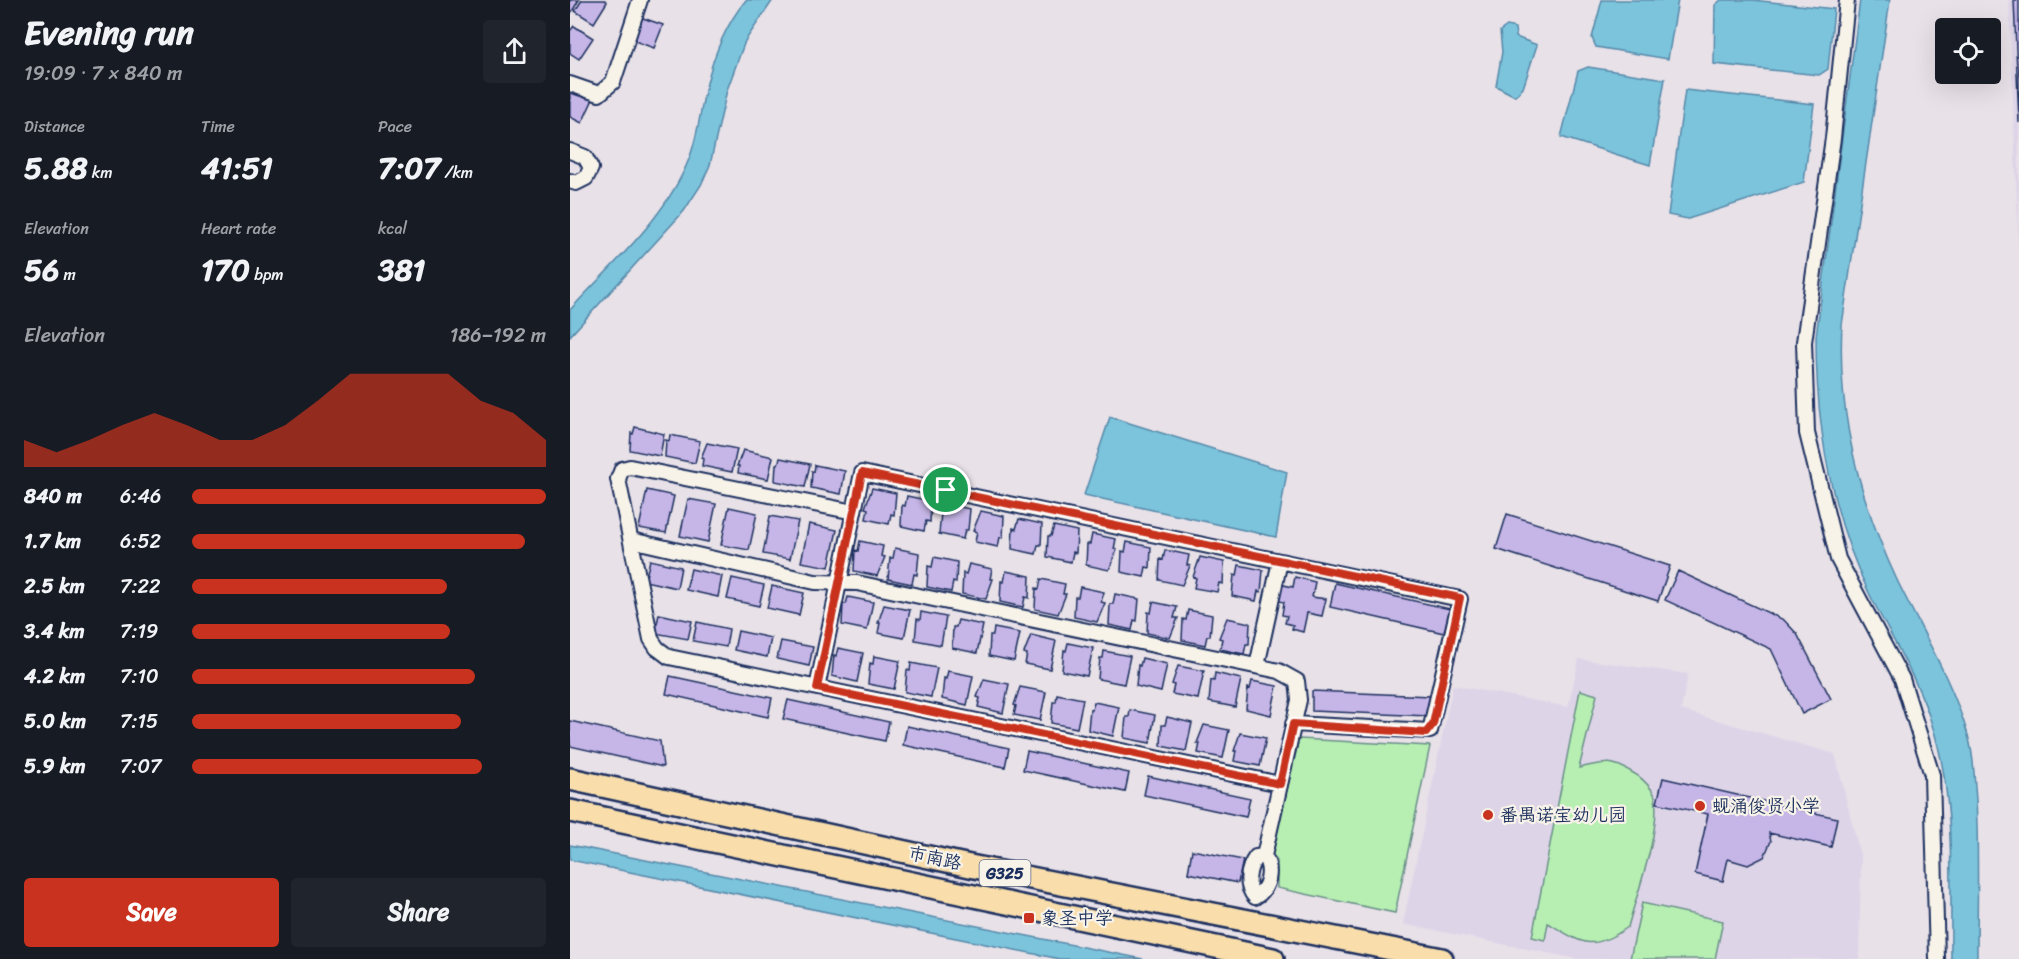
<!DOCTYPE html>
<html lang="en">
<head>
<meta charset="utf-8">
<style>
	:root { --surface:#171b24; --page:#20242c; --text:#f1f3f6; --muted:#9ea1a6; --accent:#c8321e }
	body { margin:0; font-family:Sriracha,"LXGW WenKai TC",sans-serif; background:var(--page); color:var(--text); height:100vh; display:flex; flex-direction:column; font-size:22px; white-space:nowrap }
	* { box-sizing:border-box; margin:0 }
	p { font-size:20px; color:var(--muted) }
	.icon { flex:none; width:33px; height:33px; fill:none; stroke:currentColor; stroke-width:2; stroke-linecap:round; stroke-linejoin:round }
	.map { position:relative; flex:1; overflow:hidden }
	.panel { display:flex; flex-direction:column; background:var(--surface); width:570px }
	.panel>* { flex:none }
	.buttons { position:absolute; left:1365px; top:18px; display:grid; gap:12px }
	.buttons a { display:grid; place-items:center; width:66px; height:66px; border-radius:6px; background:var(--surface); box-shadow:0 6px 24px #0002; font-size:30px }
	.pin { position:absolute; display:grid; place-items:center; width:51px; height:51px; color:#fff; margin:-26px; border:3px solid #fff; border-radius:50%; box-shadow:0 2px 6px #0007 }
	.round { display:grid; place-items:center; flex:none; width:63px; height:63px; border-radius:6px; background:var(--page) }
	.overview { display:flex; align-items:center; justify-content:space-between; height:102px; padding:0 24px }
	h1 { font-size:33px; font-weight:700; line-height:45px }
	.metrics { display:grid; grid-template-columns:repeat(3,1fr); gap:9px; height:102px; padding:6px 24px }
	.metrics div { display:grid; align-content:center }
	.metrics b { font-size:30px; font-weight:700 }
	.metrics small { font-size:16px; font-weight:400 }
	.metrics p { font-size:16px }
	.chart { height:168px; padding:12px 24px }
	.chart p { display:flex; justify-content:space-between }
	.chart svg { width:100%; height:108px; margin-top:6px; fill:var(--accent); opacity:.7 }
	.button { display:flex; gap:12px; margin-top:auto; padding:12px 24px }
	.button a { flex:1; height:69px; border-radius:6px; background:var(--accent); color:#fff; font-size:24px; font-weight:700; line-height:69px; text-align:center }
	.button a+a { background:var(--page); color:var(--text) }
	ul { padding:0 24px; list-style:none; font-size:20px }
	li { display:grid; grid-template-columns:96px 72px 1fr; align-items:center; height:45px }
	li i { height:15px; border-radius:8px; background:var(--accent) }
	main { display:flex; flex:1; min-height:0 }
	.map>svg:first-child { display:block }
</style>
</head>
<body>
<main>
<section class="panel">
<div class="overview"><div><h1>Evening run</h1><p>19:09 · 7 × 840 m</p></div><a class="round"><svg class="icon" aria-label="share" viewBox="0 0 24 24"><path d="M12 15V3M7 8l5-5 5 5M5 13v7h14v-7"/></svg></a></div>
<div class="metrics">
<div><p>Distance</p><b>5.88<small> km</small></b></div>
<div><p>Time</p><b>41:51</b></div>
<div><p>Pace</p><b>7:07<small> /km</small></b></div>
</div>
<div class="metrics">
<div><p>Elevation</p><b>56<small> m</small></b></div>
<div><p>Heart rate</p><b>170<small> bpm</small></b></div>
<div><p>kcal</p><b>381</b></div>
</div>
<div class="chart"><p><span>Elevation</span>186–192 m</p>
<svg viewBox="0 0 160 44" preserveAspectRatio="none"><path d="M0 44V33L10 38L20 33L30 27L40 22L50 27L60 33L70 33L80 27L90 17L100 6L110 6L120 6L130 6L140 17L150 22L160 33V44z"/></svg>
</div>
<ul>
<li><b>840 m</b>6:46<i style="width:100%"></i></li>
<li><b>1.7 km</b>6:52<i style="width:94%"></i></li>
<li><b>2.5 km</b>7:22<i style="width:72%"></i></li>
<li><b>3.4 km</b>7:19<i style="width:73%"></i></li>
<li><b>4.2 km</b>7:10<i style="width:80%"></i></li>
<li><b>5.0 km</b>7:15<i style="width:76%"></i></li>
<li><b>5.9 km</b>7:07<i style="width:82%"></i></li>
</ul>
<div class="button"><a>Save</a><a>Share</a></div>
</section>
<div class="map">
<svg width="1449" height="959" viewBox="0 0 1449 959">
	<rect width="100%" height="100%" fill="#e8e1e8"/>
	<filter id="ink" filterUnits="userSpaceOnUse"><feTurbulence type="fractalNoise" baseFrequency=".0167" numOctaves="2"/><feDisplacementMap in="SourceGraphic" scale="12" xChannelSelector="R" yChannelSelector="G"/><feConvolveMatrix kernelMatrix="1 2 1 2 8 2 1 2 1" color-interpolation-filters="sRGB"/></filter>
	<g filter="url(#ink)">
		<path fill="#ded4e8" d="M 1439,0 L 1449,0 L 1449,253 Z
			M 1009,659 L 1118,674 L 1111,710 L 1265,754 L 1291,859 L 1289,959 L 1007,959 L 833,924 L 883,685 L 998,707 Z"/>
		<path fill="#b7efb2" stroke="#698f88" stroke-width="1.5" d="M 1010,690 L 1027,695 L 1009,768 C 1035,762 1041,759 1065,774 C 1072,778 1084,790 1085,797 C 1091,830 1067,893 1058,927 C 1022,952 1013,944 978,923 L 975,940 L 962,937 Z
			M 729,739 L 860,746 L 825,913 L 707,888 L 707,861 L 702,854 Z
			M 1072,903 L 1153,921 L 1145,959 L 1060,959 Z"/>
		<path fill="#7bc4db" stroke="#5588a9" stroke-width="1.5" d="M 176,0 L 203,0 L 175,41 L 157,90 L 140,165 L 131,185 L 114,211 L 0,336 L 0,310 C 42,264 96,218 119,159 C 128,136 130,111 136,87 C 143,57 156,24 176,0 Z
			M 1032,0 L 1108,0 L 1098,59 L 1026,47 L 1022,38 Z
			M 1151,0 L 1182,0 L 1264,9 L 1258,69 L 1249,75 L 1144,64 L 1145,5 Z
			M 1290,0 L 1320,0 L 1272,325 C 1267,415 1289,499 1327,580 C 1351,630 1381,678 1397,732 C 1404,754 1404,777 1406,800 C 1409,853 1407,906 1407,959 L 1381,959 C 1380,883 1386,802 1363,728 C 1349,680 1321,638 1299,593 C 1260,513 1246,425 1246,337 Z
			M 937,26 L 945,28 L 946,37 L 967,45 L 953,88 L 945,96 L 926,86 L 932,52 L 930,31 Z
			M 1018,67 L 1095,79 L 1080,165 L 991,137 L 1008,71 Z
			M 1115,90 L 1244,104 L 1234,182 L 1118,219 L 1098,215 Z
			M 540,417 L 717,472 L 706,537 L 514,495 Z
			M 0,845 L 573,959 L 490,959 L 0,860 Z"/>
		<path fill="#c6b6e7" stroke="#1b2f5e" stroke-width="1.5" d="M 0,0 L 9,0 L 1,13 L 0,12 Z
			M 12,0 L 35,0 L 37,2 L 24,23 L 5,11 Z
			M 1444,0 L 1449,0 L 1449,123 Z
			M 70,17 L 93,25 L 84,48 L 62,40 Z
			M 4,26 L 23,38 L 9,59 L 0,53 L 0,31 Z
			M 0,88 L 23,99 L 12,123 L 0,117 Z
			M 65,427 L 94,434 L 90,456 L 60,450 L 61,433 L 63,434 Z
			M 100,435 L 130,441 L 125,463 L 95,457 L 96,440 L 99,441 Z
			M 137,443 L 167,449 L 162,472 L 132,466 L 133,459 L 131,458 Z
			M 173,450 L 203,457 L 198,479 L 168,473 L 169,466 L 167,466 Z
			M 210,458 L 240,464 L 235,487 L 205,481 L 206,464 L 208,464 Z
			M 245,465 L 275,471 L 271,494 L 241,488 L 242,471 L 244,472 Z
			M 302,488 L 326,493 L 324,515 L 321,514 L 319,524 L 296,519 L 298,509 L 295,508 Z
			M 77,490 L 104,496 L 96,533 L 69,528 Z
			M 337,496 L 361,501 L 360,522 L 356,521 L 354,531 L 331,526 L 332,505 L 335,506 Z
			M 118,499 L 146,504 L 138,542 L 110,536 Z
			M 376,504 L 400,509 L 398,530 L 395,530 L 393,539 L 369,534 L 371,513 L 374,514 Z
			M 159,507 L 187,513 L 179,550 L 151,545 Z
			M 411,511 L 434,516 L 433,538 L 430,537 L 428,547 L 405,542 L 407,532 L 403,531 Z
			M 937,514 L 1100,566 L 1088,601 L 926,549 Z
			M 200,516 L 228,521 L 220,559 L 193,554 Z
			M 449,519 L 472,524 L 471,545 L 468,545 L 466,554 L 442,549 L 443,528 L 446,529 Z
			M 239,524 L 267,530 L 259,567 L 231,562 Z
			M 484,526 L 507,531 L 506,553 L 503,552 L 501,562 L 477,557 L 478,536 L 481,536 Z
			M 522,534 L 546,539 L 544,549 L 547,550 L 539,570 L 516,565 L 517,544 L 520,544 Z
			M 290,541 L 313,546 L 311,556 L 315,557 L 307,576 L 284,571 L 285,550 L 288,551 Z
			M 557,542 L 581,547 L 580,568 L 576,567 L 574,577 L 551,572 L 552,551 L 555,552 Z
			M 325,548 L 349,553 L 347,575 L 344,574 L 342,584 L 318,579 L 320,558 L 323,558 Z
			M 595,550 L 619,555 L 617,565 L 620,566 L 612,585 L 589,580 L 590,559 L 593,560 Z
			M 364,557 L 387,562 L 386,583 L 383,582 L 381,592 L 357,587 L 358,566 L 362,567 Z
			M 630,557 L 654,562 L 653,584 L 649,583 L 647,592 L 624,588 L 626,578 L 623,577 Z
			M 80,560 L 111,567 L 107,588 L 75,581 Z
			M 399,564 L 422,569 L 420,579 L 423,579 L 416,599 L 392,594 L 393,573 L 396,574 Z
			M 669,565 L 693,570 L 691,592 L 688,591 L 686,601 L 662,596 L 664,575 L 667,576 Z
			M 121,569 L 152,576 L 148,597 L 116,590 Z
			M 436,571 L 460,576 L 459,598 L 455,597 L 453,607 L 430,602 L 431,581 L 434,582 Z
			M 1108,571 L 1214,620 L 1227,634 L 1261,699 L 1232,714 L 1201,649 L 1095,600 Z
			M 725,577 L 745,582 L 742,597 L 756,599 L 752,616 L 737,613 L 733,632 L 722,629 L 723,625 L 715,623 L 717,616 L 712,615 L 714,602 L 705,600 L 709,584 L 723,587 Z
			M 162,578 L 194,585 L 189,606 L 157,599 Z
			M 471,579 L 495,584 L 493,594 L 496,594 L 488,614 L 465,609 L 466,588 L 469,589 Z
			M 765,583 L 880,609 L 874,633 L 760,607 Z
			M 202,586 L 234,593 L 229,615 L 197,608 Z
			M 510,587 L 534,592 L 531,602 L 535,603 L 527,622 L 504,617 L 505,597 L 508,597 Z
			M 545,594 L 569,599 L 567,621 L 564,620 L 562,630 L 539,625 L 540,604 L 543,604 Z
			M 278,597 L 303,602 L 297,630 L 272,625 L 273,604 L 276,604 Z
			M 583,602 L 607,607 L 604,618 L 608,618 L 600,638 L 577,633 L 578,612 L 581,613 Z
			M 314,605 L 340,610 L 334,638 L 308,633 L 310,623 L 308,623 Z
			M 618,610 L 642,615 L 640,636 L 637,636 L 635,645 L 612,640 L 613,619 L 616,620 Z
			M 351,612 L 376,617 L 371,645 L 345,640 L 347,619 L 350,620 Z
			M 89,614 L 122,621 L 118,639 L 85,633 Z
			M 657,618 L 680,623 L 679,644 L 676,644 L 674,654 L 650,649 L 652,639 L 649,638 Z
			M 388,620 L 413,625 L 407,653 L 382,648 L 383,627 L 386,627 Z
			M 127,622 L 159,629 L 156,647 L 123,641 Z
			M 424,628 L 450,633 L 444,661 L 419,656 L 420,635 L 423,635 Z
			M 168,631 L 201,638 L 197,657 L 164,650 Z
			M 461,635 L 486,641 L 480,669 L 455,664 L 457,654 L 454,653 Z
			M 211,641 L 243,647 L 239,666 L 207,659 Z
			M 498,643 L 523,648 L 517,676 L 492,671 L 494,650 L 496,651 Z
			M 268,648 L 293,653 L 287,682 L 262,676 L 264,655 L 266,656 Z
			M 534,651 L 560,656 L 554,684 L 528,679 L 530,658 L 533,658 Z
			M 304,656 L 330,661 L 324,689 L 298,684 L 300,663 L 303,664 Z
			M 572,658 L 597,664 L 591,692 L 566,686 L 568,665 L 570,666 Z
			M 341,663 L 367,668 L 361,697 L 335,692 L 337,670 L 340,671 Z
			M 608,666 L 634,671 L 628,699 L 602,694 L 604,685 L 602,684 Z
			M 378,671 L 403,676 L 397,705 L 372,699 L 374,678 L 376,679 Z
			M 645,673 L 671,679 L 665,707 L 639,702 L 641,680 L 644,681 Z
			M 100,676 L 202,698 L 198,717 L 96,694 Z
			M 414,679 L 439,684 L 433,713 L 408,707 L 410,698 L 407,697 Z
			M 682,681 L 707,686 L 701,715 L 676,709 L 678,688 L 680,689 Z
			M 450,687 L 476,692 L 470,720 L 444,715 L 446,706 L 444,705 Z
			M 742,691 L 860,696 L 859,716 L 742,711 Z
			M 487,694 L 513,699 L 507,728 L 481,723 L 483,702 L 486,702 Z
			M 218,700 L 319,722 L 315,741 L 213,719 Z
			M 524,702 L 549,707 L 543,736 L 518,730 L 520,709 L 522,710 Z
			M 560,710 L 585,715 L 580,743 L 554,738 L 556,717 L 559,717 Z
			M 597,717 L 622,723 L 616,751 L 591,746 L 592,725 L 595,725 Z
			M 0,721 L 90,741 L 93,767 L 0,746 Z
			M 634,725 L 659,730 L 653,758 L 628,753 L 630,743 L 627,743 Z
			M 337,726 L 439,748 L 435,767 L 333,745 Z
			M 670,733 L 696,738 L 690,766 L 664,761 L 666,751 L 664,751 Z
			M 457,751 L 559,773 L 555,792 L 453,770 Z
			M 578,776 L 680,798 L 676,817 L 574,795 Z
			M 1093,778 L 1267,818 L 1261,847 L 1199,833 L 1201,841 L 1194,857 L 1178,865 L 1158,859 L 1153,881 L 1125,874 L 1138,814 L 1087,803 Z
			M 622,850 L 673,860 L 668,883 L 618,873 Z"/>
		<g fill="none" stroke-linecap="round" stroke-linejoin="round">
			<g stroke="#1b2f5e" stroke-width="18">
				<path id="minor" d="M 1277,0 L 1263,138 L 1234,342 L 1237,433 L 1268,559 L 1332,679 L 1362,775 L 1367,959
					M 0,84 L 29,94 L 43,82 L 70,0
					M 0,151 L 15,157 L 21,168 L 16,178 L 6,183 L 0,181
					M 284,512 L 60,467 L 52,469 L 48,479 L 81,639 L 87,648 L 99,657 L 710,784
					M 61,540 L 245,582 L 287,583 L 709,671 L 727,681 L 729,700 L 694,856
					M 687,666 L 710,561
					M 247,688 L 292,473 L 890,599 L 860,731 L 723,724
					M 694,856 C 703,870 699,889 685,897 C 675,886 677,869 686,857 Z"/>
			</g>
			<g stroke="#1b2f5e" stroke-width="26">
				<path id="highway" d="M 0,779 L 400,866 L 872,959
					M 0,811 L 703,959"/>
			</g>
			<use href="#minor" stroke="#f7f3e8" stroke-width="14"/>
			<use href="#highway" stroke="#f9deab" stroke-width="21"/>
		</g>
	</g>
	<g fill="none" stroke-linecap="round" stroke-linejoin="round" filter="url(#ink)">
		<g stroke="#fff" stroke-width="12">
			<path id="route" d="M 292,473 L 890,598 L 863,724 L 856,733 L 723,724 L 710,784 L 247,688 Z"/>
		</g>
		<use href="#route" stroke="#c8321e" stroke-width="8"/>
	</g>
	<g fill="#c8321e" stroke="#f7f3e8" stroke-width="2">
		<circle cx="1130" cy="806" r="6"/>
		<circle cx="918" cy="815" r="6"/>
		<rect x="453" y="912" width="12" height="12" rx="3"/>
	</g>
	<g text-anchor="middle" dominant-baseline="central" stroke-width="4.5" stroke-linejoin="round" paint-order="stroke">
		<rect fill="#f7f3e8" stroke="#5d6a87" stroke-width="1.5" x="409.5" y="860" width="51" height="26" rx="4.5"/>
		<g font-size="16" font-weight="bold" fill="#1b2f5e">
			<text x="435" y="873">G325</text>
		</g>
		<g font-size="18" fill="#1b2f5e" stroke="#f7f3e8" text-anchor="start">
			<text x="1142" y="806">蚬涌俊贤小学</text>
			<text x="930" y="815">番禺诺宝幼儿园</text>
			<text x="471" y="918">象圣中学</text>
		</g>
		<g font-size="18" fill="#1b2f5e" stroke="#f7f3e8">
			<text transform="translate(365 858) rotate(12)">市南路</text>
		</g>
	</g>
</svg>
<div class="buttons">
<a><svg class="icon" aria-label="locate" viewBox="0 0 24 24"><circle cx="12" cy="12" r="6"/><path d="M12 2v4M12 18v4M2 12h4M18 12h4"/></svg></a>
</div>
<div class="pin" style="left:376px;top:490px;background:#1e9e55"><svg class="icon" aria-label="arrive" viewBox="0 0 24 24"><path d="M6 21V4h12l-3 4 3 4H6"/></svg></div>
</div>
</main>
</body>
</html>
